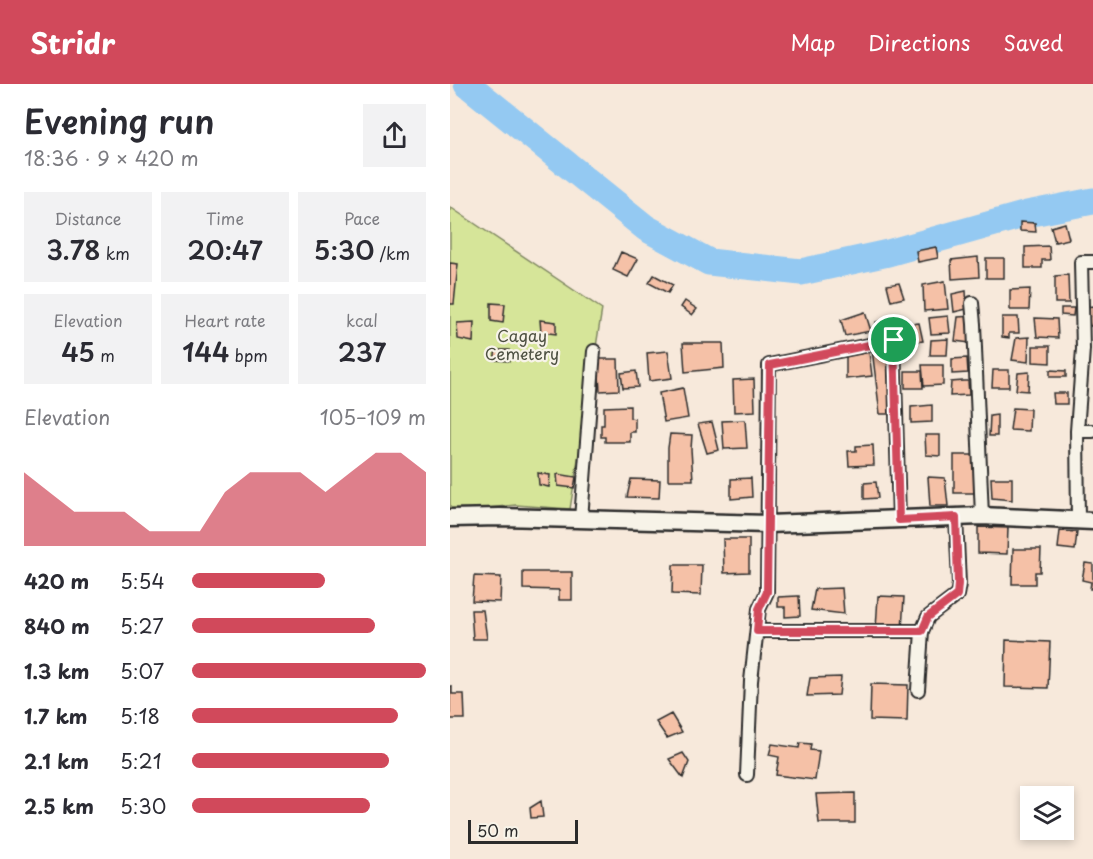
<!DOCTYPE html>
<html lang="en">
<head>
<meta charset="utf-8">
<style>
	:root { --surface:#fff; --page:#f2f2f3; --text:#2b2b33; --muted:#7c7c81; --accent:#d1495b }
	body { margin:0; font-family:"Playpen Sans",sans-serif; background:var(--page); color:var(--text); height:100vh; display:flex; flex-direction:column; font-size:22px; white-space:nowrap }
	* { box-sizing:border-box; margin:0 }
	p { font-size:20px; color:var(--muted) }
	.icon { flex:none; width:33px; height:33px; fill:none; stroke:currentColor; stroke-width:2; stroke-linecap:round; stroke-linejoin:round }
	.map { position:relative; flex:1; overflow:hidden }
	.details { display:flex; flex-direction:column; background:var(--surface); width:450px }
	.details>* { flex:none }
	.buttons { position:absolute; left:570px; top:702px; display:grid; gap:12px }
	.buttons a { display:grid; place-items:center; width:54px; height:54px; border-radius:0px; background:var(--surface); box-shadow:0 3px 9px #0003; font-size:30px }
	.scale { position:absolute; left:18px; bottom:15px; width:110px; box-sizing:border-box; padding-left:6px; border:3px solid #2b2b2b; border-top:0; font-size:16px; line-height:21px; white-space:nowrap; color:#2b2b2b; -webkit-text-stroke:4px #f7f3e8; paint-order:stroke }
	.pin { position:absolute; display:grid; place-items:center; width:51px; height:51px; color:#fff; margin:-26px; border:3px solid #fff; border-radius:50%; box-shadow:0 2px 6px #0007 }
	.round { display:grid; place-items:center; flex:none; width:63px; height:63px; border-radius:0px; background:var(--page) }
	.summary { display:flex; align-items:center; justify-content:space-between; height:102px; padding:0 24px }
	h1 { font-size:33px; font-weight:600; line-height:45px }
	.stats { display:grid; grid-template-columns:repeat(3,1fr); gap:9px; height:102px; padding:6px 24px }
	.stats div { display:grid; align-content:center; border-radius:0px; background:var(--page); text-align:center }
	.stats b { font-size:26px; font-weight:600 }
	.stats small { font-size:16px; font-weight:400 }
	.stats p { font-size:16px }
	.chart { height:168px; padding:12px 24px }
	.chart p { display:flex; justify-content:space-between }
	.chart svg { width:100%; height:108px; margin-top:6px; fill:var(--accent); opacity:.7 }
	ul { padding:0 24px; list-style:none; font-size:20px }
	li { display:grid; grid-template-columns:96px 72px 1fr; align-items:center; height:45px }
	li i { height:15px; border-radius:8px; background:var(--accent) }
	header { display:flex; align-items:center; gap:36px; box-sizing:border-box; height:84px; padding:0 30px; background:var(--accent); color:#fff }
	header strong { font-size:28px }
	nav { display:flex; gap:33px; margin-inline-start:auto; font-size:21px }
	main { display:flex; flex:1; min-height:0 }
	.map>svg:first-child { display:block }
</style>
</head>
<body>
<header>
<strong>Stridr</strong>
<nav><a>Map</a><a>Directions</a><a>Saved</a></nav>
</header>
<main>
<section class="details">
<div class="summary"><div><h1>Evening run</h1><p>18:36 · 9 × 420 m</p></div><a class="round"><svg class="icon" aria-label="share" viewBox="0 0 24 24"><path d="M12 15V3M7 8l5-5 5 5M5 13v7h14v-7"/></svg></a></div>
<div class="stats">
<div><p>Distance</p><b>3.78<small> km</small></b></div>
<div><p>Time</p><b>20:47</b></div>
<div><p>Pace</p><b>5:30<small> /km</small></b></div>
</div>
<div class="stats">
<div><p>Elevation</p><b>45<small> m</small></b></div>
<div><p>Heart rate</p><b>144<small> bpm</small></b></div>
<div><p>kcal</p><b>237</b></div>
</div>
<div class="chart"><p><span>Elevation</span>105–109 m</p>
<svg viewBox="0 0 160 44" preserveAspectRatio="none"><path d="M0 44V14L10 22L20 30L30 30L40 30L50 38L60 38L70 38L80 22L90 14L100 14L110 14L120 22L130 14L140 6L150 6L160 14V44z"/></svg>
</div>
<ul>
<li><b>420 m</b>5:54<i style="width:57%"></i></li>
<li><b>840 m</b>5:27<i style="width:78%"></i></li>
<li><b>1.3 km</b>5:07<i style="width:100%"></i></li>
<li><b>1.7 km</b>5:18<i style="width:88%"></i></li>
<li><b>2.1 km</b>5:21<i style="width:84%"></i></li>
<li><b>2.5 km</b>5:30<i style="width:76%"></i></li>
</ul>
</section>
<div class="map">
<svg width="643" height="775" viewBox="0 0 643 775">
	<rect width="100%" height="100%" fill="#f7e9db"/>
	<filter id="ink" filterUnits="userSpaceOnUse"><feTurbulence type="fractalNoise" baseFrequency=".0167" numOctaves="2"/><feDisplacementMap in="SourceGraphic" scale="12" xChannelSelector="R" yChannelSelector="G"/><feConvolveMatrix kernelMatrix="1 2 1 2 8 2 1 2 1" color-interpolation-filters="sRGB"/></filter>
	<g filter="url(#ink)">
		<path fill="#d6e599" stroke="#808862" stroke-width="1.5" d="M 0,123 L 152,225 L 120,425 L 66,421 L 0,428 Z"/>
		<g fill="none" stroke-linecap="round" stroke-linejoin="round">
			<path stroke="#94c9f2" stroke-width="27" d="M 17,0 L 196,144 L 259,178 L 351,188 L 438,169 L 577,130 L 643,117"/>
		</g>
		<path fill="#f5c1a7" stroke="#2b2b2b" stroke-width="1.5" d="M 570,138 L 585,139 L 586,148 L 570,147 Z
			M 615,139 L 619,155 L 605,158 L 601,143 Z
			M 599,162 L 600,176 L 592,176 L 592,184 L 575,184 L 575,163 Z
			M 486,163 L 488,174 L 468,178 L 466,167 Z
			M 171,168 L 188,175 L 178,193 L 163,186 Z
			M 528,173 L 529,193 L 502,195 L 501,176 Z
			M 536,174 L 554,174 L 554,194 L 536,194 Z
			M 0,179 L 8,180 L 4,220 L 0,220 Z
			M 204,191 L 223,201 L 218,209 L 199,199 Z
			M 618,191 L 619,219 L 605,219 L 605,192 Z
			M 495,197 L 498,225 L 474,227 L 473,201 Z
			M 449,199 L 454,214 L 441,217 L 437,201 Z
			M 580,205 L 579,226 L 560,226 L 560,206 Z
			M 516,207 L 517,225 L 504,228 L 502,210 Z
			M 235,217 L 247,225 L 242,231 L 231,223 Z
			M 41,219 L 55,220 L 53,239 L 41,237 Z
			M 643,222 L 643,242 L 640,242 L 636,223 Z
			M 611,224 L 624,224 L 623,232 L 611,231 Z
			M 415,228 L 421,247 L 395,252 L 391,236 Z
			M 498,232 L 500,249 L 481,250 L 479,234 Z
			M 522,232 L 520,259 L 505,257 L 508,233 Z
			M 552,233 L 568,233 L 569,249 L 559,249 L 559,254 L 552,253 Z
			M 443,234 L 445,249 L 429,251 L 426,238 Z
			M 585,234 L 607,235 L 608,254 L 587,253 Z
			M 90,236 L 106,238 L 106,250 L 91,248 Z
			M 24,238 L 23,258 L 8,255 L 7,239 Z
			M 469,239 L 473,257 L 452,259 L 450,241 Z
			M 579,253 L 578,278 L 562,276 L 566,254 Z
			M 498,255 L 497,271 L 480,271 L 481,256 Z
			M 233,259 L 273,259 L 274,284 L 235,288 Z
			M 437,262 L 444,330 L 430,330 L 422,265 Z
			M 583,262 L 600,262 L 600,279 L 583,278 Z
			M 46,266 L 59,266 L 59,277 L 44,276 Z
			M 218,267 L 222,294 L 199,297 L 197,269 Z
			M 419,268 L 422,292 L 396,295 L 396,272 Z
			M 517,274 L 518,289 L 502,290 L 502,275 Z
			M 148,275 L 168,275 L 169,306 L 150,307 Z
			M 472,281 L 493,281 L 493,301 L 474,302 Z
			M 543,286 L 559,286 L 559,303 L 542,303 Z
			M 600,286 L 616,287 L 616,293 L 600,293 Z
			M 186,287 L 188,303 L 173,304 L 171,289 Z
			M 455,287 L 472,287 L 473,304 L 455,304 Z
			M 579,288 L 578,307 L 566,306 L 568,289 Z
			M 304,295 L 305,327 L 284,328 L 283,296 Z
			M 513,297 L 518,297 L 519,311 L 500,312 L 501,298 Z
			M 233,304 L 238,334 L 214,338 L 209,309 Z
			M 603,309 L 617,309 L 617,320 L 604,320 Z
			M 482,321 L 482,338 L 461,339 L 461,323 Z
			M 180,322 L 180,334 L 185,335 L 185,348 L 180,348 L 180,358 L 155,358 L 155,353 L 151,353 L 151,341 L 154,341 L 154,323 Z
			M 563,324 L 580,325 L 579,347 L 560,346 Z
			M 547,331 L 547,352 L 539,352 L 540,332 Z
			M 295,336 L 297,364 L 274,365 L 272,337 Z
			M 262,338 L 269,366 L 257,369 L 248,340 Z
			M 220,350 L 242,351 L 241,365 L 243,396 L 218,396 L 218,364 Z
			M 475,351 L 490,351 L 490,372 L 476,371 Z
			M 423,361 L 424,381 L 399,382 L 398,367 L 406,367 L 406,362 Z
			M 504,371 L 524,371 L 525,409 L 504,409 Z
			M 88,389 L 100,391 L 99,403 L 89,401 Z
			M 107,390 L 126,393 L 124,404 L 108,402 Z
			M 478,393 L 495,394 L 498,422 L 480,422 Z
			M 301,394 L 302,413 L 281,415 L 281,395 Z
			M 541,394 L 562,394 L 562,416 L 542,414 Z
			M 181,395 L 210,396 L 209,414 L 177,413 Z
			M 426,398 L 428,414 L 414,415 L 414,399 Z
			M 528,443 L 558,444 L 557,470 L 528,469 Z
			M 610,447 L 627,448 L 625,466 L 608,464 Z
			M 273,455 L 299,455 L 299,488 L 274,489 Z
			M 563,465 L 591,465 L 590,488 L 585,488 L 585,500 L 562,500 Z
			M 635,479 L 643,480 L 643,505 L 640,505 L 641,498 L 632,496 Z
			M 223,481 L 252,481 L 251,511 L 222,510 Z
			M 73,488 L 122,488 L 122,516 L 109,516 L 109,506 L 73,505 Z
			M 24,492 L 51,493 L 50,518 L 22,517 Z
			M 392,504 L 394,530 L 361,526 L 365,505 Z
			M 348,512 L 349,512 L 350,532 L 335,533 L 335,523 L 328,523 L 328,513 Z
			M 428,512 L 454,513 L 452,546 L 426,545 Z
			M 21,526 L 33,526 L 37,555 L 23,555 Z
			M 556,556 L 600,558 L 598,604 L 555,603 Z
			M 391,593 L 389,611 L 357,612 L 360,594 Z
			M 421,600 L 458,601 L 457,637 L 420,636 Z
			M 0,602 L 2,602 L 2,610 L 14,610 L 15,635 L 0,635 Z
			M 221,630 L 232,648 L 217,654 L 206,638 Z
			M 350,659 L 361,660 L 360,666 L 369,667 L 365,696 L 326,691 L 329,673 L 319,671 L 322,660 L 349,664 Z
			M 233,669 L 239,678 L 233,694 L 219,675 Z
			M 405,709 L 405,739 L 369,739 L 366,710 Z
			M 91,717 L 93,733 L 81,734 L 80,724 Z"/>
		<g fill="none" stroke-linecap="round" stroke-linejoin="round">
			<g stroke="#2b2b2b" stroke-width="16">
				<path id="street" d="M 522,219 L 524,240 L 532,432
					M 627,347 L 643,347
					M 131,435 L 144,267
					M 628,436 L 627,347 L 633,265 L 631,178 L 643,178
					M 307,547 L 472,547
					M 468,606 L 472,547 L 478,533 L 507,511 L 509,500 L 506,433
					M 297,691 L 301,597 L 309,525 L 317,508 L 319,281 L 444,256 L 449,436"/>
			</g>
			<g stroke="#2b2b2b" stroke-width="21">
				<path id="secondary" d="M 0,434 L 50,433 L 318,440 L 532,432 L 643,437"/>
			</g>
			<use href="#street" stroke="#f7f3e8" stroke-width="12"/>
			<use href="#secondary" stroke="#f7f3e8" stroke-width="16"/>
		</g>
	</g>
	<g fill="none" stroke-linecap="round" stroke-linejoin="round" filter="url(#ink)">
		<g stroke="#fff" stroke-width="12">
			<path id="route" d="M 444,256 L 449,436 L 506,433 L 508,500 L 507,511 L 478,533 L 472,547 L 307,547 L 309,525 L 317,508 L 320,281 Z"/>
		</g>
		<use href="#route" stroke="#d1495b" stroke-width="8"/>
	</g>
	<g text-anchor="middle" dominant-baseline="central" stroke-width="4.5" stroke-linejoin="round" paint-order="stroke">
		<g font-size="16" fill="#4d5041" stroke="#f7f3e8">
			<text x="72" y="251">Cagay<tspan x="72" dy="18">Cemetery</tspan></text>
		</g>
	</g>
</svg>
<div class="buttons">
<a><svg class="icon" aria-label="layers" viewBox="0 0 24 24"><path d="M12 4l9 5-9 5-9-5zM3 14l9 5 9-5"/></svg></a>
</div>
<div class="scale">50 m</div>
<div class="pin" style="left:444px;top:256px;background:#1e9e55"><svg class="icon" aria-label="arrive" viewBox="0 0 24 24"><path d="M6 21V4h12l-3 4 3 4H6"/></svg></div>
</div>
</main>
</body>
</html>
